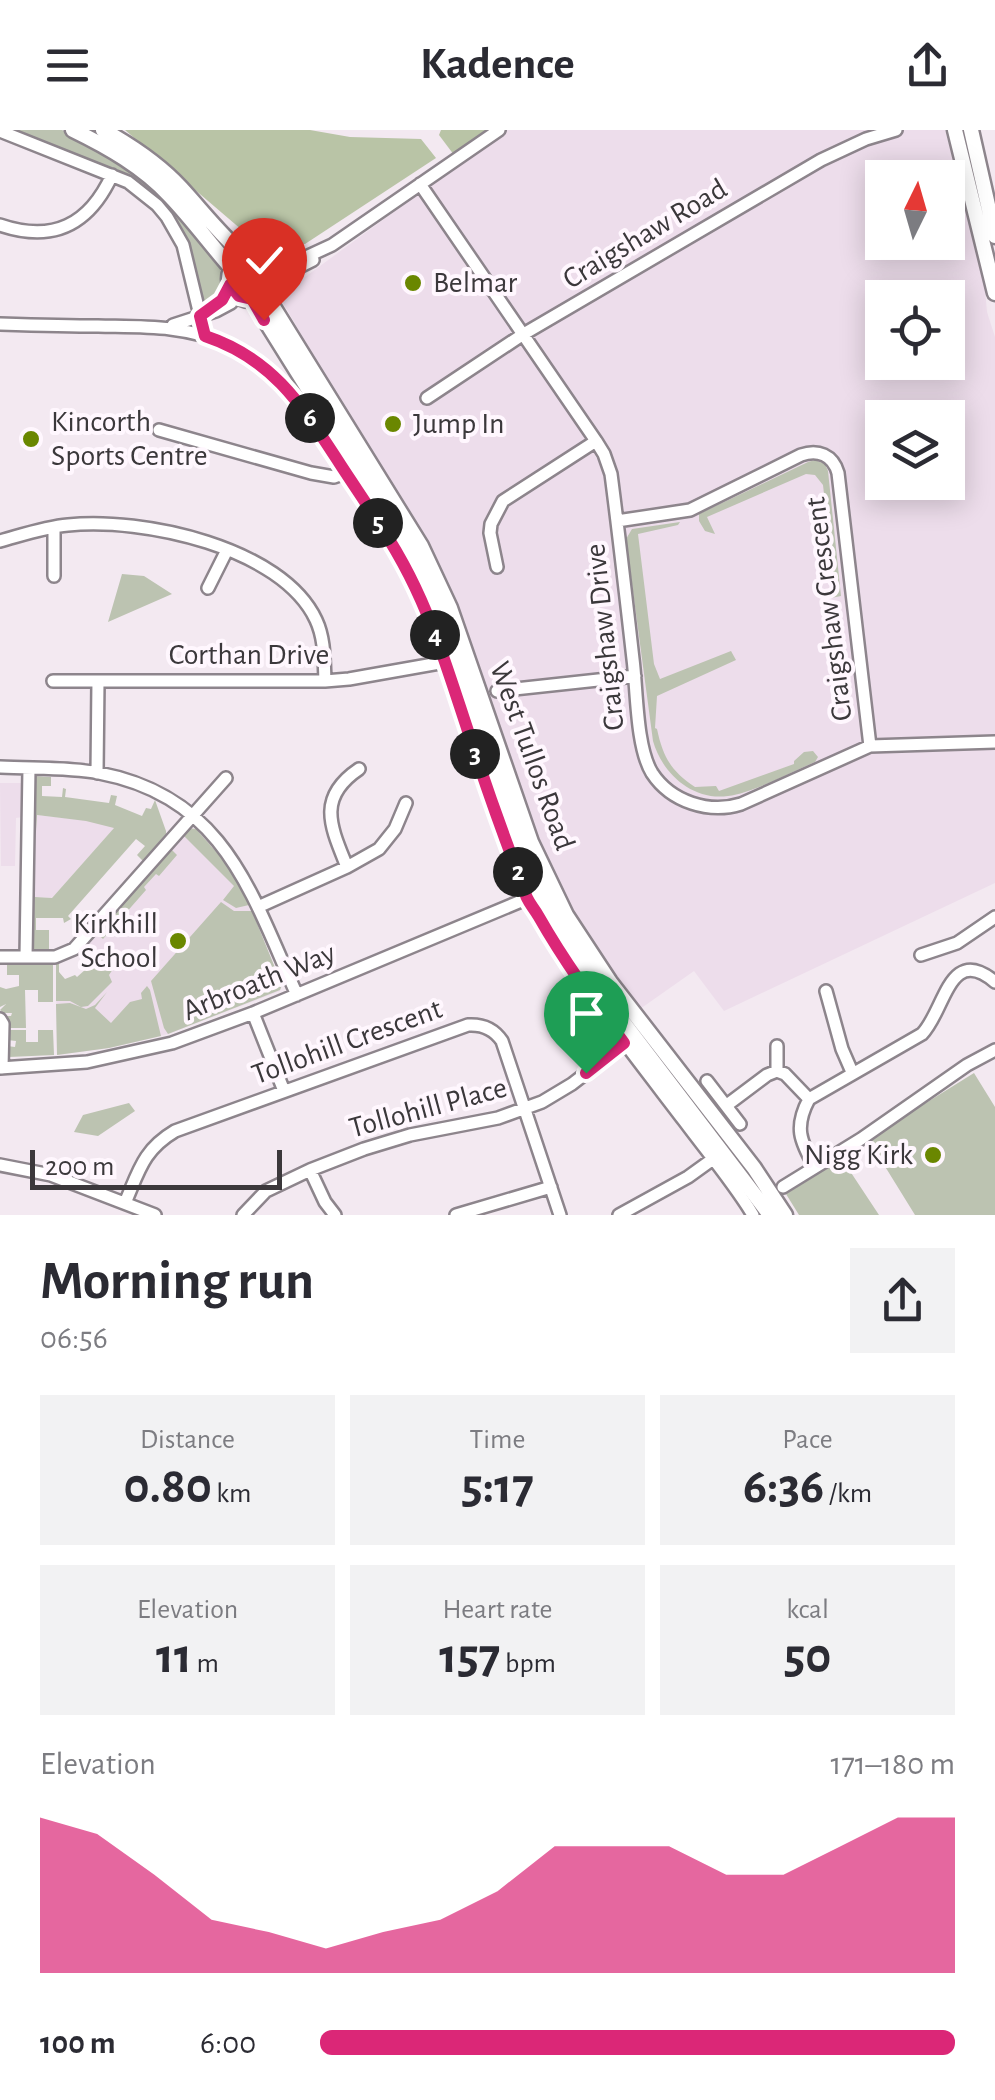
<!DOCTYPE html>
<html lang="en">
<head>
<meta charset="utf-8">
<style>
	:root { --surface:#fff; --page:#f2f2f3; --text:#2b2b33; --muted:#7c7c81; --accent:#db2777 }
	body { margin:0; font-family:"Alegreya Sans",sans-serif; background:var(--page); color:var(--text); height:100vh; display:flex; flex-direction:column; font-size:38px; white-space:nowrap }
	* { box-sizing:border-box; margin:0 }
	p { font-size:32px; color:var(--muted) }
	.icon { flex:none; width:55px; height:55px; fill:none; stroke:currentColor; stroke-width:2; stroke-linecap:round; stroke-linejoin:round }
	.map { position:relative; height:1085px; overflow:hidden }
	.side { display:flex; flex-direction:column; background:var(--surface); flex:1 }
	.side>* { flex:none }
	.needle { width:65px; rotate:5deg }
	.buttons { position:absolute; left:865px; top:30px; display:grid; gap:20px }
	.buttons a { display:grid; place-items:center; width:100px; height:100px; border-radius:0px; background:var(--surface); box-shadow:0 5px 25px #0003; font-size:50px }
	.scale { position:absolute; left:30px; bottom:25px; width:252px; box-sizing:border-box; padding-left:10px; border:5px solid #3b383b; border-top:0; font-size:28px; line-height:35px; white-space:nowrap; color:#3b383b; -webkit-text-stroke:8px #fff7fe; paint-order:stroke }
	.pin { position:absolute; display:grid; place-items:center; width:85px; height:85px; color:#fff; margin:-102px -42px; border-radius:50% 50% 50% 0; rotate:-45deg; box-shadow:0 0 10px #0007 }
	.pin .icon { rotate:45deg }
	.km { position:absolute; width:50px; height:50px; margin:-25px; border-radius:50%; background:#222; color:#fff; font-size:28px; line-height:50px; text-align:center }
	.round { display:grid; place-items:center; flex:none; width:105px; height:105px; border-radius:0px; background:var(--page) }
	.head { display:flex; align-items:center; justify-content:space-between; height:170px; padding:0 40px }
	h1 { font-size:55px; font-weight:700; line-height:75px }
	.metrics { display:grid; grid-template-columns:repeat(3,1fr); gap:15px; height:170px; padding:10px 40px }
	.metrics div { display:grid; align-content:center; border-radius:0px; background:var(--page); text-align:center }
	.metrics b { font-size:50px; font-weight:700 }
	.metrics small { font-size:28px; font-weight:400 }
	.metrics p { font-size:28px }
	.chart { height:280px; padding:20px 40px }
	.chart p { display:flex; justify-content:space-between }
	.chart svg { width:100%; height:180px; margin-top:10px; fill:var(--accent); opacity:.7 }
	ul { padding:0 40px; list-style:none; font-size:32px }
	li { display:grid; grid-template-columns:160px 120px 1fr; align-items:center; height:75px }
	li i { height:25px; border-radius:12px; background:var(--accent) }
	header { display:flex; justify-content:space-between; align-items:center; height:130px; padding:0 40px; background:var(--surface); font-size:45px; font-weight:700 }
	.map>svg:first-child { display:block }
</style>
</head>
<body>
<header><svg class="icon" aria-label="menu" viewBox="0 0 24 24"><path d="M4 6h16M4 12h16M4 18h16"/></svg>Kadence<svg class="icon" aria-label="share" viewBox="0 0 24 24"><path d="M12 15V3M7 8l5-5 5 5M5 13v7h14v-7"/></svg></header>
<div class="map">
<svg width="995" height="1085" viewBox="0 0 995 1085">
	<rect width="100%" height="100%" fill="#f3e9f1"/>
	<path fill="#edddeb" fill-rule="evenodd" d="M 506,0 L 945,0 L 984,149 L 987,182 L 995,207 L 995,753 L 724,881 L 694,841 L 640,879 L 605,834 L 570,784 L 545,736 L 422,413 L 279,166 ZM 882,48 L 948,48 L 948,112 L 882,112 ZM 882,168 L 948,168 L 948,232 L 882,232 ZM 882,288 L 948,288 L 948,352 L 882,352 Z
		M 0,653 L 23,653 L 23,687 L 16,688 L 15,736 L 1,736 L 1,741 Z
		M 36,685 L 92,691 L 115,697 L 52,768 L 35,767 Z
		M 189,698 L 196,699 L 205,707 L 234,745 L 267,818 L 282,855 L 280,861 L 168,904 L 109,918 L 57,925 L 56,852 L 86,858 L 107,835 L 86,818 Z"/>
	<path fill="#bcc3b1" d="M 7,0 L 62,0 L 96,16 L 151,53 L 214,127 C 221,139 225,149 222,163 L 209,175 L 200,172 L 196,140 L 189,117 L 168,81 L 148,62 Z
		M 815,330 L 825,334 L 828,341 L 841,466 L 831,468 L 826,466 L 824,462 L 835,459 L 823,355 L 815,345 L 806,344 L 707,387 L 715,404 L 705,401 L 699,391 L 699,384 L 808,332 Z
		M 680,392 L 678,395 L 638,404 L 654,534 L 660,549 L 731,521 L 736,530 L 657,566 L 655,598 L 657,599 C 663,627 671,641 695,657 L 716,656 L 719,661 L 794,634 L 794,631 L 804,622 L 813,621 L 818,627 L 815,632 C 791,642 753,663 728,666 C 692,671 662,643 653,611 L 626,409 L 632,399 Z
		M 122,444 L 144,446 L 172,464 L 108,492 Z
		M 33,646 L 51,647 L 51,656 L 42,656 L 42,666 L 62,667 L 63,658 L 66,659 L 65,667 L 109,673 L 111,665 L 117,666 L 115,675 L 142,686 L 146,678 L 151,679 L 155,670 L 166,701 L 166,704 L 143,731 L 137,725 L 145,716 L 136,709 L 68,786 L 71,789 L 64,793 L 63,788 L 36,788 L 36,800 L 49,800 L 49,820 L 32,819 L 30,816 L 32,737 L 35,736 L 35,767 L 52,768 L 114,698 L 86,691 L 37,685 L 36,701 L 34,701 Z
		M 189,698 L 196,699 L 227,734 L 249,775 L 236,778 L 223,770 L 234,756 L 183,705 Z
		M 171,719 L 177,725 L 159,746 L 156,744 L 144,757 L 146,760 L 103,809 L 97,803 Z
		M 221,772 L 234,781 L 252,781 L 282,855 L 280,860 L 168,904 L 164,898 L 151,851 Z
		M 86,818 L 113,839 L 109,845 L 112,852 L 88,876 L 81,877 L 70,871 L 56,871 L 56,833 L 59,833 L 59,842 L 65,849 L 75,845 L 77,847 L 95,831 Z
		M 7,833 L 53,835 L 53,872 L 38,872 L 38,860 L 25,860 L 26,898 L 7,898 L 6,886 L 11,886 L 12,883 L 3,883 L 0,880 L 6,874 L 0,877 L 0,857 L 6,859 L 19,856 L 19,845 L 7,845 Z
		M 147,856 L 150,860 L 161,906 L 109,918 L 57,925 L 56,874 L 70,873 L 86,879 L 95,875 L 107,862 L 95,878 L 111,893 L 130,872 L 142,869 L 141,863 Z
		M 7,900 L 26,900 L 26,912 L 38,912 L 38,900 L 53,900 L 54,925 L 9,927 L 7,916 L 15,917 L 16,911 L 7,910 Z
		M 974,943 L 995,977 L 995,1085 L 915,1085 L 868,1009 Z
		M 129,973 L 135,981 L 98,1006 L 74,1002 L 83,985 Z
		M 842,1029 L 879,1085 L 799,1085 L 786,1064 Z"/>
	<path fill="#b9c4a6" d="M 125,0 L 310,0 L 350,7 L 421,9 L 436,28 L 305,114 L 256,112 Z
		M 441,0 L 490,0 L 454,25 L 439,5 Z"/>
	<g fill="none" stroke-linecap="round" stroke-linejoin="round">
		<g stroke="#8d858c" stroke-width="16">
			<path id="minor" d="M 0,1 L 128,52 L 157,75 L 167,87 L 183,115 L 205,206
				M 420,54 L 596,311 L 604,324 L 611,344 C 619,405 626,467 633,529 C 637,560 636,617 652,643 C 671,672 709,684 741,674 L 870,616 L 995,612
				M 0,95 C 53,113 89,95 112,45
				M 262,131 L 306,127 L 332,115 L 499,0
				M 271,151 L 313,130
				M 211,178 L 222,170 L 230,155
				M 0,194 C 33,195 66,196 98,196 C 144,197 182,195 225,213 C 278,235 308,285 338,331 C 365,373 396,414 417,460 C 459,557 485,661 524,759 C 526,772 546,799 554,812 C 594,875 640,933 685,992 C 708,1023 733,1052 753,1085
				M 173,195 L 216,181 L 231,173
				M 427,268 L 522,205 L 821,30 L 866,9 L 896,0
				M 159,300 L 311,343 L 334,347 L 345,343
				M 617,391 L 690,380 L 801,325 C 818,319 833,325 838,343 L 870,616
				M 54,397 L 54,446
				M 0,411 C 22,405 45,397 68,395 C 142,387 282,417 316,490 C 325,509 324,531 325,551
				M 497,437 L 490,403 L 491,394 L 503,371 L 596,311
				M 208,458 L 227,420
				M 53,551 L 325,551 L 349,549 L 445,532
				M 497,561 L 635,546
				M 0,637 C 33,639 67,637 99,643 C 225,667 251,763 297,865
				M 97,643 L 98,551
				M 347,737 C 331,697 316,668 359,639
				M 258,777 L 347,737 L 379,719 L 395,699 L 406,673
				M 921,825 L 957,813 L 995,787
				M 0,827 L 55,827 L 74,819 L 226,648
				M 26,827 L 29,638
				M 826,861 L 842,919 L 852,942
				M 253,883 L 284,961
				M 0,889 L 3,894 L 2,938
				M 0,938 L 87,932 L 172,913 L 253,883 L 526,769
				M 777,941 L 777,916
				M 707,951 L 740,994
				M 727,975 L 767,945 L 777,941 L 785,944 L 809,969
				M 0,1035 L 51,1045 L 155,1085
				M 815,1037 C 800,1011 794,997 809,969 L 922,904 C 945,881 949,813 995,852
				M 310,1040 L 325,1072 L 335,1085
				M 783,1057 L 861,1009 L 967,935 L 995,920
				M 125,1073 C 139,1041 143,1020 175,1001 L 468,895 C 483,894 494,899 502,911 L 560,1085
				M 243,1085 L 266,1061 L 310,1040 L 364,1019 L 410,1005 L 498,988 L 542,972 L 572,954 L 625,913
				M 456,1085 L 551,1057
				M 619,1085 L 688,1047 L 713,1029"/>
		</g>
		<g stroke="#8d858c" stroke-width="19">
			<path id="major" d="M 73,0 C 108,17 143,37 170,66 C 192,89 211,115 232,139
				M 103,0 C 130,15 159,34 181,58 C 203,82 222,107 247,128
				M 955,0 L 995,163
				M 971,0 L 995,106
				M229 149a21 21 0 1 1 42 0a21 21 0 1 1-42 0Z
				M 267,161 L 270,172 L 421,416 L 450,478 L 531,712 L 566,785 L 610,852 L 754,1038 L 785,1085
				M 252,169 L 410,422 L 437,482 L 517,714 L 553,789 L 598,859 L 770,1085"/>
		</g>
		<use href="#minor" stroke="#fff" stroke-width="11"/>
		<use href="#major" stroke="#fff" stroke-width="14"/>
	</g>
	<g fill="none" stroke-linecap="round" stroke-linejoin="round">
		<g stroke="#fff" stroke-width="20">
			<path id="route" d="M 264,190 L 252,169 L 239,166 L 230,155 L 222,170 L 200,186 L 205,206 C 274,229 302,276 340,334 C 366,374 395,414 415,457 C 437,503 452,553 468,601 C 485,654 504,707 524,759 C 526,771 533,776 539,787 C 564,831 594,872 624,913 L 586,943"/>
		</g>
		<use href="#route" stroke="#db2777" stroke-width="12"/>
	</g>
	<g fill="#6a8700" stroke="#fff7fe" stroke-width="4">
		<circle cx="413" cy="153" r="10"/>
		<circle cx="393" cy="294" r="10"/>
		<circle cx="31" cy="309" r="10"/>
		<circle cx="178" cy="811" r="10"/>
		<circle cx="933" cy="1025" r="10"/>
	</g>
	<g text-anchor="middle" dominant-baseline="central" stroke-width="8" stroke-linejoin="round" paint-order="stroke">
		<g font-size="30" fill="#3b383b" stroke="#fff7fe">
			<text transform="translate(645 104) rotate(-31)">Craigshaw Road</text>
			<text transform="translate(829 479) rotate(-97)">Craigshaw Crescent</text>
			<text transform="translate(605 507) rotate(-96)">Craigshaw Drive</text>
			<text x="249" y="525">Corthan Drive</text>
			<text transform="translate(532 626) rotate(70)">West Tullos Road</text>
			<text transform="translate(259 852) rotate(-22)">Arbroath Way</text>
			<text transform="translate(347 912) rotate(-20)">Tollohill Crescent</text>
			<text transform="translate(428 978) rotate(-15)">Tollohill Place</text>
		</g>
		<g font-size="30" fill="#3b383b" stroke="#fff7fe" text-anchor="start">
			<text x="433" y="153">Belmar</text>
			<text x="51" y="292">Kincorth<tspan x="51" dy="34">Sports Centre</tspan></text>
			<text x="413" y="294">Jump In</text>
			<text x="158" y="794" text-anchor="end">Kirkhill<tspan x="158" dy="34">School</tspan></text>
			<text x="913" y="1025" text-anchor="end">Nigg Kirk</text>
		</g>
	</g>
</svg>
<div class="buttons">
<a><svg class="needle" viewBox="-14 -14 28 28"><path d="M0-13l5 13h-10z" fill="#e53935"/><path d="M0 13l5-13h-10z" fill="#7c7c81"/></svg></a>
<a><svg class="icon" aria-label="locate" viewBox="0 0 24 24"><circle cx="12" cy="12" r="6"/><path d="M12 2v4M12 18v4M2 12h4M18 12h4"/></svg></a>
<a><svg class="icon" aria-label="layers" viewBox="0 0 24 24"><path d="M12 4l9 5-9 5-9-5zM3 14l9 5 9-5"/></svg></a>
</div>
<div class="scale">200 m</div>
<div class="pin" style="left:586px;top:943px;background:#1e9e55"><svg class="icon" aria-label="arrive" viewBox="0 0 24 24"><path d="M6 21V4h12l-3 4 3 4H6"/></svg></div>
<div class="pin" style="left:264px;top:190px;background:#d93025"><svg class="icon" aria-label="check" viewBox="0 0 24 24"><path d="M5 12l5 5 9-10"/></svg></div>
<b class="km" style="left:518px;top:742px">2</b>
<b class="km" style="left:475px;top:624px">3</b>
<b class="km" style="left:435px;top:505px">4</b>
<b class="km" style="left:378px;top:393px">5</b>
<b class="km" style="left:310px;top:288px">6</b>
</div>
<section class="side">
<div class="head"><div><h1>Morning run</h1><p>06:56</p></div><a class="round"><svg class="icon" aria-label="share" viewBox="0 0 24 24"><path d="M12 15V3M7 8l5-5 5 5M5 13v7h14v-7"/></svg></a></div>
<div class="metrics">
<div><p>Distance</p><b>0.80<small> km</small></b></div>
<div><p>Time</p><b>5:17</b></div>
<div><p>Pace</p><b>6:36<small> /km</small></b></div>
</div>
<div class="metrics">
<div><p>Elevation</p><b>11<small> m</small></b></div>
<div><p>Heart rate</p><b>157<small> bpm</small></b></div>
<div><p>kcal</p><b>50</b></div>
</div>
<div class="chart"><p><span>Elevation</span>171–180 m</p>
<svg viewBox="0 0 160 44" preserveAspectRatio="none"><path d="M0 44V6L10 10L20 20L30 31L40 34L50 38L60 34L70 31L80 24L90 13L100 13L110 13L120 20L130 20L140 13L150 6L160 6V44z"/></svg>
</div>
<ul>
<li><b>100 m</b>6:00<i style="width:100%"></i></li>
</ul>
</section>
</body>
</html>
